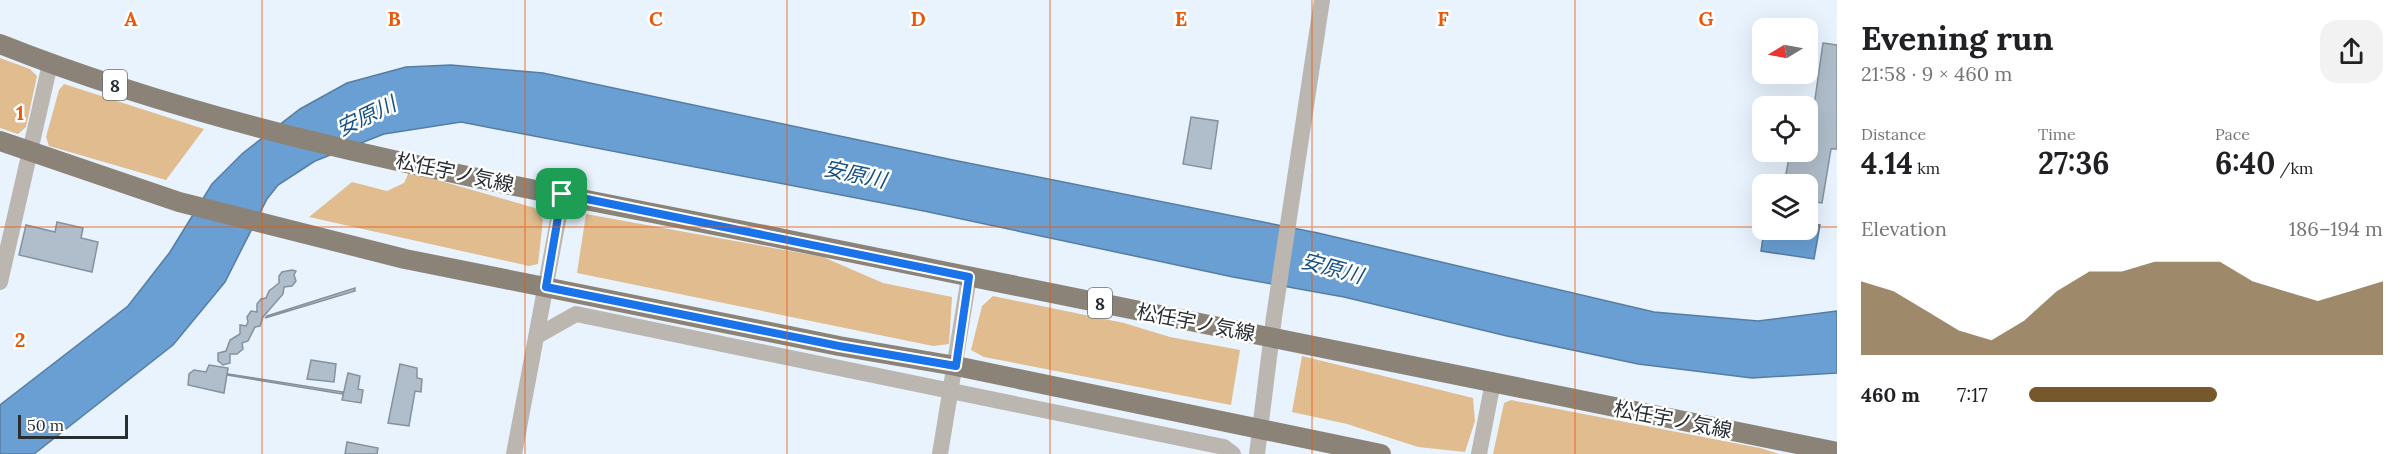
<!DOCTYPE html>
<html lang="en">
<head>
<meta charset="utf-8">
<style>
	:root { --surface:#fff; --page:#f2f2f2; --text:#202124; --muted:#757577; --accent:#77582d }
	body { margin:0; font-family:Lora,"Noto Sans JP",serif; background:var(--page); color:var(--text); height:100vh; display:flex; flex-direction:column; font-size:22px; white-space:nowrap }
	* { box-sizing:border-box; margin:0 }
	p { font-size:20px; color:var(--muted) }
	.icon { flex:none; width:33px; height:33px; fill:none; stroke:currentColor; stroke-width:2; stroke-linecap:round; stroke-linejoin:round }
	.map { position:relative; flex:1; overflow:hidden }
	.details { display:flex; flex-direction:column; background:var(--surface); width:570px }
	.details>* { flex:none }
	.needle { width:39px; rotate:260deg }
	.buttons { position:absolute; left:1752px; top:18px; display:grid; gap:12px }
	.buttons a { display:grid; place-items:center; width:66px; height:66px; border-radius:12px; background:var(--surface); box-shadow:0 6px 24px #0002; font-size:30px }
	.scale { position:absolute; left:18px; bottom:15px; width:110px; box-sizing:border-box; padding-left:6px; border:3px solid #292e33; border-top:0; font-size:16px; line-height:21px; white-space:nowrap; color:#292e33; -webkit-text-stroke:4px #fff; paint-order:stroke }
	.pin { position:absolute; display:grid; place-items:center; width:51px; height:51px; color:#fff; margin:-26px; border-radius:12px; box-shadow:0 3px 9px #0006 }
	.round { display:grid; place-items:center; flex:none; width:63px; height:63px; border-radius:18px; background:var(--page) }
	.headline { display:flex; align-items:center; justify-content:space-between; height:102px; padding:0 24px }
	h1 { font-size:33px; font-weight:700; line-height:45px }
	.metrics { display:grid; grid-template-columns:repeat(3,1fr); gap:9px; height:102px; padding:6px 24px }
	.metrics div { display:grid; align-content:center }
	.metrics b { font-size:30px; font-weight:700 }
	.metrics small { font-size:16px; font-weight:400 }
	.metrics p { font-size:16px }
	.chart { height:168px; padding:12px 24px }
	.chart p { display:flex; justify-content:space-between }
	.chart svg { width:100%; height:108px; margin-top:6px; fill:var(--accent); opacity:.7 }
	ul { padding:0 24px; list-style:none; font-size:20px }
	li { display:grid; grid-template-columns:96px 72px 1fr; align-items:center; height:45px }
	li i { height:15px; border-radius:8px; background:var(--accent) }
	main { display:flex; flex:1; min-height:0 }
	.map>svg:first-child { display:block }
</style>
</head>
<body>
<main>
<div class="map">
<svg width="1837" height="454" viewBox="0 0 1837 454">
	<rect width="100%" height="100%" fill="#e8f3fe"/>
	<path fill="#e0bc8f" d="M 0,58 L 30,69 L 37,76 L 26,127 L 18,134 L 0,128 Z
		M 64,84 L 204,129 L 166,180 L 49,146 L 46,137 L 59,90 Z
		M 409,172 L 535,208 L 543,220 L 538,264 L 529,266 L 309,217 L 352,182 L 387,191 L 404,183 Z
		M 586,214 L 823,257 L 883,283 L 952,297 L 949,344 L 933,346 L 577,273 Z
		M 993,296 L 1124,323 L 1170,337 L 1240,350 L 1231,405 L 984,357 L 971,350 L 982,306 Z
		M 1302,356 L 1473,398 L 1475,421 L 1465,452 L 1418,447 L 1347,424 L 1292,412 Z
		M 1511,400 L 1760,448 L 1779,454 L 1493,454 L 1504,403 Z"/>
	<path fill="#699fd3" stroke="#567da3" stroke-width="1.5" d="M 451,65 L 543,73 L 953,160 L 1318,233 L 1654,312 L 1758,321 L 1837,311 L 1837,373 L 1752,378 L 1638,364 L 1507,336 L 1344,297 L 1233,277 L 924,211 L 461,122 L 384,134 L 315,161 L 278,185 L 267,199 L 225,282 L 173,345 L 34,454 L 0,454 L 0,405 L 128,306 L 170,252 L 212,184 L 243,153 L 300,109 L 347,83 L 406,67 Z
		M 1808,224 L 1820,225 L 1814,259 L 1761,251 L 1764,230 L 1808,230 Z"/>
	<path fill="#b0bdca" stroke="#85929e" stroke-width="1.5" d="M 1823,43 L 1837,45 L 1837,149 L 1831,149 L 1822,203 L 1808,201 L 1808,184 L 1784,184 L 1790,153 L 1807,155 Z
		M 1191,117 L 1218,121 L 1211,169 L 1183,164 Z
		M 57,222 L 83,228 L 81,238 L 98,242 L 92,272 L 19,255 L 26,225 L 55,232 Z
		M 292,270 L 296,271 L 294,275 L 296,281 L 292,286 L 284,287 L 283,294 L 263,317 L 260,326 L 255,327 L 248,341 L 242,343 L 243,349 L 237,354 L 230,354 L 230,363 L 223,365 L 218,361 L 218,353 L 226,351 L 230,340 L 240,334 L 240,325 L 246,326 L 248,322 L 247,317 L 251,311 L 257,312 L 257,304 L 261,299 L 266,298 L 269,291 L 279,283 L 279,276 L 282,272 Z
		M 355,288 L 355,291 L 265,318 L 267,316 Z
		M 311,360 L 336,364 L 334,382 L 307,379 Z
		M 400,364 L 417,368 L 417,378 L 422,379 L 421,392 L 415,391 L 409,426 L 388,423 Z
		M 209,365 L 228,368 L 224,393 L 188,385 L 189,374 L 194,370 L 206,372 Z
		M 348,373 L 360,376 L 358,389 L 363,390 L 361,403 L 342,400 Z
		M 228,374 L 343,392 L 342,394 L 227,375 Z
		M 347,442 L 378,448 L 377,454 L 345,454 Z"/>
	<g fill="none" stroke-linecap="round" stroke-linejoin="round">
		<path stroke="#bbb6af" stroke-width="16" d="M 0,282 L 50,64
			M 537,336 L 576,314 L 1224,447 L 1233,454
			M 514,454 L 563,194
			M 940,454 L 969,277
			M 1257,454 L 1274,317 L 1322,0
			M 1479,454 L 1493,382"/>
		<path stroke="#8c8378" stroke-width="20" d="M 0,44 C 249,143 518,185 779,238 C 1132,309 1485,381 1837,452
			M 0,141 L 179,202 L 405,259 L 839,346 L 956,366 L 1381,454"/>
	</g>
	<g fill="none" stroke-linecap="round" stroke-linejoin="round">
		<g stroke="#fff" stroke-width="12">
			<path id="route" d="M 562,194 L 969,277 L 956,366 L 839,346 L 546,287 Z"/>
		</g>
		<use href="#route" stroke="#1a73e8" stroke-width="8"/>
	</g>
	<path fill="none" stroke="#e8590c" stroke-width="1.5" stroke-opacity="0.55" d="M 262,0 L 262,454M 525,0 L 525,454M 787,0 L 787,454M 1050,0 L 1050,454M 1312,0 L 1312,454M 1575,0 L 1575,454M 0,227 L 1762,227M 1808,227 L 1837,227"/>
	<g text-anchor="middle" dominant-baseline="central" stroke-width="5" stroke-linejoin="round" paint-order="stroke">
		<g fill="#fff" stroke="#696d70" stroke-width="1.5">
			<rect x="103" y="70" width="24" height="30" rx="4.5"/>
			<rect x="1088" y="288" width="24" height="30" rx="4.5"/>
		</g>
		<g font-size="18" font-weight="bold" fill="#292e33">
			<text x="115" y="85">8</text>
			<text x="1100" y="303">8</text>
		</g>
		<g font-size="20" fill="#292e33" stroke="#fff">
			<text transform="translate(455 172) rotate(12)">松任宇ノ気線</text>
			<text transform="translate(1196 322) rotate(11)">松任宇ノ気線</text>
			<text transform="translate(1673 419) rotate(11)">松任宇ノ気線</text>
		</g>
		<g font-size="21" font-style="italic" fill="#175284" stroke="#fff">
			<text transform="translate(366 116) rotate(-26)">安原川</text>
			<text transform="translate(855 174) rotate(12)">安原川</text>
			<text transform="translate(1332 268) rotate(15)">安原川</text>
		</g>
	</g>
	<g font-size="20" text-anchor="middle" font-weight="bold" fill="#e8590c" stroke="#fff" stroke-width="5" stroke-linejoin="round" paint-order="stroke">
		<text x="131" y="26">A</text>
		<text x="394" y="26">B</text>
		<text x="656" y="26">C</text>
		<text x="918" y="26">D</text>
		<text x="1181" y="26">E</text>
		<text x="1443" y="26">F</text>
		<text x="1706" y="26">G</text>
		<text x="20" y="120">1</text>
		<text x="20" y="347">2</text>
	</g>
</svg>
<div class="buttons">
<a><svg class="needle" viewBox="-14 -14 28 28"><path d="M0-13l5 13h-10z" fill="#e53935"/><path d="M0 13l5-13h-10z" fill="#757577"/></svg></a>
<a><svg class="icon" aria-label="locate" viewBox="0 0 24 24"><circle cx="12" cy="12" r="6"/><path d="M12 2v4M12 18v4M2 12h4M18 12h4"/></svg></a>
<a><svg class="icon" aria-label="layers" viewBox="0 0 24 24"><path d="M12 4l9 5-9 5-9-5zM3 14l9 5 9-5"/></svg></a>
</div>
<div class="scale">50 m</div>
<div class="pin" style="left:562px;top:194px;background:#1e9e55"><svg class="icon" aria-label="arrive" viewBox="0 0 24 24"><path d="M6 21V4h12l-3 4 3 4H6"/></svg></div>
</div>
<section class="details">
<div class="headline"><div><h1>Evening run</h1><p>21:58 · 9 × 460 m</p></div><a class="round"><svg class="icon" aria-label="share" viewBox="0 0 24 24"><path d="M12 15V3M7 8l5-5 5 5M5 13v7h14v-7"/></svg></a></div>
<div class="metrics">
<div><p>Distance</p><b>4.14<small> km</small></b></div>
<div><p>Time</p><b>27:36</b></div>
<div><p>Pace</p><b>6:40<small> /km</small></b></div>
</div>
<div class="chart"><p><span>Elevation</span>186–194 m</p>
<svg viewBox="0 0 160 44" preserveAspectRatio="none"><path d="M0 44V14L10 18L20 26L30 34L40 38L50 30L60 18L70 10L80 10L90 6L100 6L110 6L120 14L130 18L140 22L150 18L160 14V44z"/></svg>
</div>
<ul>
<li><b>460 m</b>7:17<i style="width:53%"></i></li>
</ul>
</section>
</main>
</body>
</html>
